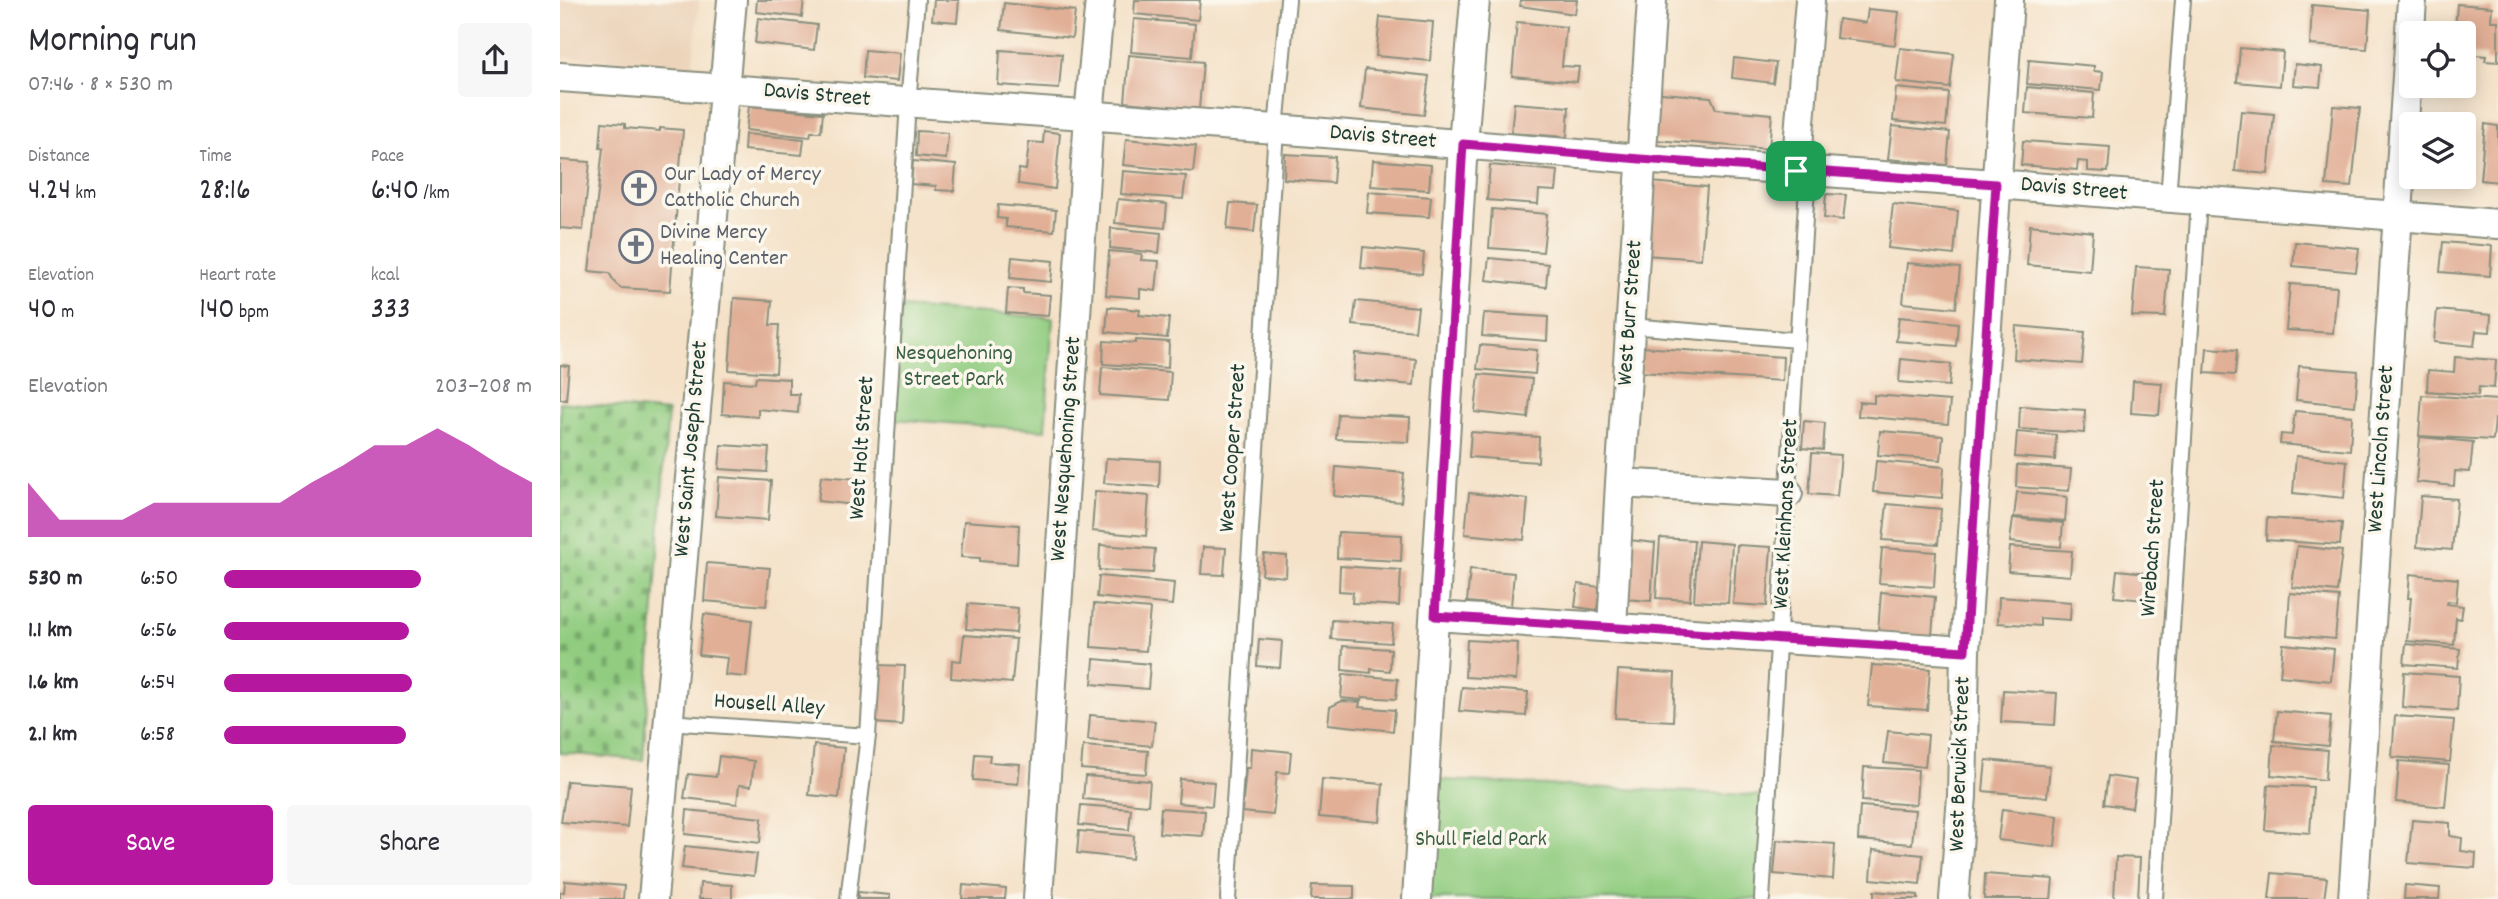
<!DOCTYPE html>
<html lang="en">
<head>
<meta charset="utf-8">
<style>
	:root { --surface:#fff; --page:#f7f7f7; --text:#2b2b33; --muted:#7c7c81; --accent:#b5179e }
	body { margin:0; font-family:Dekko,sans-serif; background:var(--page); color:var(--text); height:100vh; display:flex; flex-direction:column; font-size:26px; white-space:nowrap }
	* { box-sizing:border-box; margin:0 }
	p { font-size:23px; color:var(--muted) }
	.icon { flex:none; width:38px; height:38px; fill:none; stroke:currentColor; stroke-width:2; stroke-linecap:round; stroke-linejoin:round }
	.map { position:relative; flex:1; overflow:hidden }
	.sheet { display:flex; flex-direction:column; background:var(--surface); width:560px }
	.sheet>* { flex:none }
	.tools { position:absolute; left:1839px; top:21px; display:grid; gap:14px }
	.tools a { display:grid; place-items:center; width:77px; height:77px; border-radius:7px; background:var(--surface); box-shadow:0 4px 18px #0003; font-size:35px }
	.pin { position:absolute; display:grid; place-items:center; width:60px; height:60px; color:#fff; margin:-30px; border-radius:14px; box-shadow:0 4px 10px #0006 }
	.round { display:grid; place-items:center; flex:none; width:74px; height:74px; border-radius:7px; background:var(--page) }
	.overview { display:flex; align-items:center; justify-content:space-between; height:119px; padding:0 28px }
	h1 { font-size:38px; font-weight:600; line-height:52px }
	.metrics { display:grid; grid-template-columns:repeat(3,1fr); gap:10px; height:119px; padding:7px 28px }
	.metrics div { display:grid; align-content:center }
	.metrics b { font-size:30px; font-weight:600 }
	.metrics small { font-size:19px; font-weight:400 }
	.metrics p { font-size:19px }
	.chart { height:196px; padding:14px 28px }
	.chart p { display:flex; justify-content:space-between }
	.chart svg { width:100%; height:126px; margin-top:7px; fill:var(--accent); opacity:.7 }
	.button { display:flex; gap:14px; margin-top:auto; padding:14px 28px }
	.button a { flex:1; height:80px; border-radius:7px; background:var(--accent); color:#fff; font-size:28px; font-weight:600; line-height:80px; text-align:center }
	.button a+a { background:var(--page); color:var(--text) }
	ul { padding:0 28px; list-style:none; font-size:23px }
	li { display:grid; grid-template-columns:112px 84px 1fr; align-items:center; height:52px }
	li i { height:18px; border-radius:9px; background:var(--accent) }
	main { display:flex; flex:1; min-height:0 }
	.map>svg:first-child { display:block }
</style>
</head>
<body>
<main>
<section class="sheet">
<div class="overview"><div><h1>Morning run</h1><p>07:46 · 8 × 530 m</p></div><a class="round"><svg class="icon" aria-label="share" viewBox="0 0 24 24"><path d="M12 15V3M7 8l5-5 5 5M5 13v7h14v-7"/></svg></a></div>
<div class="metrics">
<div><p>Distance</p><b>4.24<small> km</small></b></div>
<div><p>Time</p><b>28:16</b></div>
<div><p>Pace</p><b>6:40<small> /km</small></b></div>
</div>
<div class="metrics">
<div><p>Elevation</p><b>40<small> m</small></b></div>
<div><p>Heart rate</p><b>140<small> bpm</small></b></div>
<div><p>kcal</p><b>333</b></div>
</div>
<div class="chart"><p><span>Elevation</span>203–208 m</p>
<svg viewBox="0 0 160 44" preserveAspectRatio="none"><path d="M0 44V25L10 38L20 38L30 38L40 32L50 32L60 32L70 32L80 32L90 25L100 19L110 12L120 12L130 6L140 12L150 19L160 25V44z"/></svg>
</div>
<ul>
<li><b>530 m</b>6:50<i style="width:64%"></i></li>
<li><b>1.1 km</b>6:56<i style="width:60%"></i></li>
<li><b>1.6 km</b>6:54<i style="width:61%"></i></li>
<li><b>2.1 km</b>6:58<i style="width:59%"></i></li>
</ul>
<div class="button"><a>Save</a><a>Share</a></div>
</section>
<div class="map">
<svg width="1938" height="899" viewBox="0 0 1938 899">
	<defs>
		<pattern id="cemetery-stones" width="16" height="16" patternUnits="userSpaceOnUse" patternTransform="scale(1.75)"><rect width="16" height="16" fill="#91cc80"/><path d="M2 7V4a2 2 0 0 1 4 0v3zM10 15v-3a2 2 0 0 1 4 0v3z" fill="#76a76a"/></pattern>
	</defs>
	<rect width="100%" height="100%" fill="#fbf7ec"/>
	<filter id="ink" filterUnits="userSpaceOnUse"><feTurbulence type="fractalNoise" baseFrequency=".0143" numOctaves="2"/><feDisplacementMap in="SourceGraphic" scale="14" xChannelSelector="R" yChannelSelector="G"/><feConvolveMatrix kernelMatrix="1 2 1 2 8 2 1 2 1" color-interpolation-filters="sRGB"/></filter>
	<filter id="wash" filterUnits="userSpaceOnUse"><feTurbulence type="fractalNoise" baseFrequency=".00686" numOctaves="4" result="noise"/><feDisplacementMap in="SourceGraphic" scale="28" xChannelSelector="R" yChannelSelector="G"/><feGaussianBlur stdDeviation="1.57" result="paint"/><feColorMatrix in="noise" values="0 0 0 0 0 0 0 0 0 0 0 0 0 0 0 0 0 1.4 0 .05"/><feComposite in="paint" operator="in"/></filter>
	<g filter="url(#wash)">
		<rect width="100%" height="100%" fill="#f4e1c7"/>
		<path fill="#ecd3b9" d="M 0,0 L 139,0 L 133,68 L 0,56 Z"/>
		<path fill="url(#cemetery-stones)" stroke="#58845a" stroke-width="2" d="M 0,402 L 108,412 L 83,760 L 0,753 Z"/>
		<path fill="#91cc80" stroke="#58845a" stroke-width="2" d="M 341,307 L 493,318 L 485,430 L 333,419 Z
			M 865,779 L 1209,796 L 1202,899 L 857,899 Z"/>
		<g id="blocks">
			<path fill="#e1af96" d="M 197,0 L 244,0 L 242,17 L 196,12 Z
				M 374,0 L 399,0 L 397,22 L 372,20 Z
				M 575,0 L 640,0 L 638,20 L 574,14 Z
				M 961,0 L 1017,0 L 1015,14 L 960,6 Z
				M 444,3 L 515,11 L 512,38 L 441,30 Z
				M 1897,4 L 1932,7 L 1931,21 L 1938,21 L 1938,62 L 1925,61 L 1926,56 L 1904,54 L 1904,33 L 1887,33 L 1888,29 L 1895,30 Z
				M 1752,5 L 1810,10 L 1807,49 L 1750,45 Z
				M 1308,9 L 1339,12 L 1335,45 L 1276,38 L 1278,19 L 1306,23 Z
				M 820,17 L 873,22 L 870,61 L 816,56 Z
				M 198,18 L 257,25 L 254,50 L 195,43 Z
				M 574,19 L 635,24 L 632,57 L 571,52 Z
				M 957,22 L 1006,27 L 1002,66 L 1019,67 L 1017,82 L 952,76 Z
				M 1340,48 L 1394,54 L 1390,88 L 1336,82 Z
				M 1680,48 L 1723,52 L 1720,86 L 1677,82 Z
				M 305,50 L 340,53 L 337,81 L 303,78 Z
				M 440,50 L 502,54 L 499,89 L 438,85 Z
				M 569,55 L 643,62 L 639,109 L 565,102 Z
				M 1174,58 L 1216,63 L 1213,83 L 1172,78 Z
				M 1469,60 L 1534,66 L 1534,71 L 1543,72 L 1541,90 L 1467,84 Z
				M 1735,64 L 1762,67 L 1760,87 L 1733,85 Z
				M 805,69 L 869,76 L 864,115 L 801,108 Z
				M 1467,87 L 1534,93 L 1532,118 L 1465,113 Z
				M 1336,88 L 1389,93 L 1386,126 L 1333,121 Z
				M 1089,92 L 1151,97 L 1156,109 L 1212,114 L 1209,149 L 1083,139 Z
				M 954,103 L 1009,107 L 1007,137 L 951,133 Z
				M 189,106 L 263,113 L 261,132 L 251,132 L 250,137 L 186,130 Z
				M 1773,106 L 1800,108 L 1792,187 L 1766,185 Z
				M 1681,111 L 1714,114 L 1708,174 L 1675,171 Z
				M 42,122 L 65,124 L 65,128 L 100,131 L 100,128 L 123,130 L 110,291 L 61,288 L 56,284 L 49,273 L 29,271 L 43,148 L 40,148 Z
				M 1925,124 L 1938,126 L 1938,182 L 1920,180 Z
				M 1332,126 L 1390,132 L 1387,165 L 1328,159 Z
				M 357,131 L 388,133 L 386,159 L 356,156 Z
				M 484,131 L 500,133 L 495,189 L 458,184 L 459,169 L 466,170 L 469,142 L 483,143 Z
				M 185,134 L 244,139 L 242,155 L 184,150 Z
				M 566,139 L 636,146 L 633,172 L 563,165 Z
				M 1463,141 L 1550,147 L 1548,172 L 1528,171 L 1528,162 L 1518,161 L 1517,170 L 1461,165 Z
				M 725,154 L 775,157 L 773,183 L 724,179 Z
				M 0,160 L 30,162 L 23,230 L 0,228 Z
				M 813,160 L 871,165 L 869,190 L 811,186 Z
				M 353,161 L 396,165 L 394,191 L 376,190 L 376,186 L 351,184 Z
				M 930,165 L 998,171 L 996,191 L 979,190 L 978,204 L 927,200 Z
				M 563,171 L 626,176 L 623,199 L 561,194 Z
				M 1091,182 L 1147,187 L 1141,259 L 1085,255 Z
				M 809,192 L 871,197 L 869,217 L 807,213 Z
				M 1266,194 L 1286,195 L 1283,220 L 1264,218 Z
				M 558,199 L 607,204 L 605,228 L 555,223 Z
				M 670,203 L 697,205 L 694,232 L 667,229 Z
				M 1333,204 L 1398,211 L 1394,255 L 1328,248 Z
				M 438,205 L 496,210 L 494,231 L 446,227 L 446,219 L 437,218 Z
				M 932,209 L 987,214 L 983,252 L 929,248 Z
				M 1470,225 L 1533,232 L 1530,271 L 1467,265 Z
				M 551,228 L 601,233 L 599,253 L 550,248 Z
				M 1735,242 L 1799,248 L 1796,272 L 1733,266 Z
				M 1883,242 L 1932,246 L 1930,276 L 1880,272 Z
				M 803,247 L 864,253 L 862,274 L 801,268 Z
				M 549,251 L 582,254 L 581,260 L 599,261 L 596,291 L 580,289 L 580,298 L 546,295 Z
				M 452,257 L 493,261 L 491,282 L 450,278 Z
				M 929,258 L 988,264 L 986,287 L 926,280 Z
				M 1347,263 L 1400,268 L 1396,308 L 1343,303 Z
				M 1576,267 L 1609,269 L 1605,317 L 1572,316 Z
				M 1730,284 L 1777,287 L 1773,333 L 1726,330 Z
				M 448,288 L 463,289 L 463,293 L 490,295 L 488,316 L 446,313 Z
				M 174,298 L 212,301 L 210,325 L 219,325 L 216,373 L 169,370 Z
				M 796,301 L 858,307 L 855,331 L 793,325 Z
				M 548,307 L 580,310 L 579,315 L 609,318 L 607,338 L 546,332 Z
				M 1877,310 L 1931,315 L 1930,332 L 1916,331 L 1914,346 L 1874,342 Z
				M 924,313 L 988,317 L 987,341 L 922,336 Z
				M 1339,317 L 1398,323 L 1396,346 L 1336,341 Z
				M 1456,326 L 1525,332 L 1522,364 L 1454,359 Z
				M 576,340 L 609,342 L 608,368 L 543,364 L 544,341 L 576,343 Z
				M 920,345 L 977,350 L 975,374 L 917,369 Z
				M 1082,347 L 1223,357 L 1222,381 L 1080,372 Z
				M 1647,348 L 1677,350 L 1675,375 L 1645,373 Z
				M 795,353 L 856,359 L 854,385 L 793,380 Z
				M 1895,357 L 1936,360 L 1934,388 L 1919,387 L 1918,395 L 1867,391 L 1868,370 L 1894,372 Z
				M 1341,359 L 1391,364 L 1389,386 L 1339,382 Z
				M 0,365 L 9,366 L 6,400 L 0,399 Z
				M 1739,366 L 1798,371 L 1795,406 L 1736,400 Z
				M 542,367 L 611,372 L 609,400 L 540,395 Z
				M 919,374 L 972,379 L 968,418 L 915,412 Z
				M 196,377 L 229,379 L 229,394 L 239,394 L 238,413 L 198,409 L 198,417 L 162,414 L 164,381 L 195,383 Z
				M 1573,381 L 1602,383 L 1599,415 L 1571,413 Z
				M 1314,395 L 1390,401 L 1388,424 L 1298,416 L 1299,402 L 1314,403 Z
				M 1862,395 L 1938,400 L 1938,419 L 1935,419 L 1933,440 L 1859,436 Z
				M 1460,406 L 1525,410 L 1524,433 L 1459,429 Z
				M 1735,411 L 1792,416 L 1790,450 L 1720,444 L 1721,434 L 1732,435 Z
				M 778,414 L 850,417 L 849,442 L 776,439 Z
				M 1244,421 L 1265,423 L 1263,450 L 1242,448 Z
				M 1320,431 L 1383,436 L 1381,460 L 1318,455 Z
				M 911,432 L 979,437 L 978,462 L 909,457 Z
				M 1457,432 L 1496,435 L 1495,460 L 1455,457 Z
				M 1860,437 L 1913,442 L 1910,472 L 1895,471 L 1894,486 L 1856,482 Z
				M 161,445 L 209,448 L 207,472 L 159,469 Z
				M 1252,453 L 1281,455 L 1277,496 L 1249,494 Z
				M 1736,456 L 1787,461 L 1784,498 L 1733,493 Z
				M 546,458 L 600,461 L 599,487 L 544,483 Z
				M 1316,461 L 1384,467 L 1382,498 L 1313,492 Z
				M 1457,465 L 1511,469 L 1509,491 L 1456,487 Z
				M 776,467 L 844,473 L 841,502 L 774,496 Z
				M 261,476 L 298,479 L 295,505 L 258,501 Z
				M 159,477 L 211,481 L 208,520 L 156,516 Z
				M 535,491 L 589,496 L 586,536 L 532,531 Z
				M 1457,492 L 1507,497 L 1505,521 L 1454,517 Z
				M 909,493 L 968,499 L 964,540 L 905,534 Z
				M 1861,496 L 1897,499 L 1892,550 L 1857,547 Z
				M 1327,504 L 1381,509 L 1378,544 L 1323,540 Z
				M 1453,518 L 1503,523 L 1501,547 L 1450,542 Z
				M 1707,518 L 1782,523 L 1780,545 L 1706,540 Z
				M 404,521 L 459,525 L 457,564 L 420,561 L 420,558 L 401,557 Z
				M 778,532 L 842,535 L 841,561 L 777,558 Z
				M 1100,538 L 1134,540 L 1130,600 L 1096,598 Z
				M 1069,540 L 1095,543 L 1091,601 L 1064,599 Z
				M 1138,541 L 1172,544 L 1168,603 L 1134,601 Z
				M 540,545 L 595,549 L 593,573 L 539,570 Z
				M 1177,545 L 1211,547 L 1207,606 L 1173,604 Z
				M 1737,546 L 1782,551 L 1777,592 L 1732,587 Z
				M 643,547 L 666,548 L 664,575 L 641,574 Z
				M 1450,547 L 1512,551 L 1510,576 L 1448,571 Z
				M 1322,548 L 1376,552 L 1374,587 L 1319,583 Z
				M 704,554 L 727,556 L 726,577 L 702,575 Z
				M 147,563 L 210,568 L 206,606 L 144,601 Z
				M 780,566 L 841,570 L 839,606 L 792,603 L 793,592 L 779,591 Z
				M 910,569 L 954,573 L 951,606 L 907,602 Z
				M 1557,570 L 1587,573 L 1584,600 L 1554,597 Z
				M 1850,574 L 1898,579 L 1896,602 L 1888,601 L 1887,604 L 1903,606 L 1901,619 L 1896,618 L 1894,645 L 1847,641 L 1851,598 L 1848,598 Z
				M 539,576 L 614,583 L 612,605 L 537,597 Z
				M 1018,584 L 1040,587 L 1037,610 L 1015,607 Z
				M 1321,592 L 1375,597 L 1372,636 L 1318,632 Z
				M 1730,593 L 1779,597 L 1775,639 L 1727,635 Z
				M 1439,597 L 1511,602 L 1510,620 L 1480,618 L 1480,626 L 1438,623 Z
				M 408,604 L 458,608 L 456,633 L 406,629 Z
				M 534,604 L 590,609 L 586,651 L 531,647 Z
				M 144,614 L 192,620 L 186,677 L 165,675 L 167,658 L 139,655 Z
				M 772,620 L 833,624 L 831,643 L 771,639 Z
				M 404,635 L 456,639 L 452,683 L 391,678 L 392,660 L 401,661 Z
				M 699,639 L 722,641 L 720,668 L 697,666 Z
				M 907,640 L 958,643 L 956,680 L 905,677 Z
				M 1723,644 L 1774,649 L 1771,681 L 1720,676 Z
				M 1846,644 L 1900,649 L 1898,668 L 1844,664 Z
				M 783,646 L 831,649 L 830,671 L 811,669 L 811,673 L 782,670 Z
				M 534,659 L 590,664 L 588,689 L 532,684 Z
				M 318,665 L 345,666 L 342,725 L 315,723 Z
				M 1312,665 L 1370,669 L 1367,710 L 1308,706 Z
				M 1058,670 L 1115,673 L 1113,721 L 1055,718 Z
				M 1844,672 L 1899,676 L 1897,711 L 1842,707 Z
				M 783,674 L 838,679 L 836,699 L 802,697 L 801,700 L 781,698 Z
				M 902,687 L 968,692 L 966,716 L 899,711 Z
				M 1443,690 L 1497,693 L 1495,725 L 1441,722 Z
				M 782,701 L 800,702 L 799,707 L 835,710 L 833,731 L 768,724 L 770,707 Z
				M 1717,711 L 1771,716 L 1768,746 L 1714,741 Z
				M 530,715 L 595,721 L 592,746 L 528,740 Z
				M 1835,716 L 1894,720 L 1890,762 L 1832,757 Z
				M 1328,731 L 1368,735 L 1365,767 L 1324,763 Z
				M 254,745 L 284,748 L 279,798 L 249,795 Z
				M 1713,745 L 1767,750 L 1765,780 L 1711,775 Z
				M 523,746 L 588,751 L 586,774 L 521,769 Z
				M 691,748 L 731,752 L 729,773 L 717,772 L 713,815 L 682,812 L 686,768 L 690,768 Z
				M 415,754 L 430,755 L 429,762 L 460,764 L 458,784 L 413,780 Z
				M 159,756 L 194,761 L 191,786 L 179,785 L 177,804 L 124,798 L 128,774 L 156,777 Z
				M 1426,760 L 1490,766 L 1487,797 L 1423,791 Z
				M 1839,761 L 1889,765 L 1885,807 L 1836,802 Z
				M 1304,767 L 1358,770 L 1356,805 L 1302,801 Z
				M 525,776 L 590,781 L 588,805 L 523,799 Z
				M 1548,776 L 1576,780 L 1572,808 L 1544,804 Z
				M 620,779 L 654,782 L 652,806 L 618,803 Z
				M 762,779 L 823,784 L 820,822 L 759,817 Z
				M 7,781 L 71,786 L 67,827 L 1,822 Z
				M 1708,785 L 1753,787 L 1750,833 L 1705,830 Z
				M 521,805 L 571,809 L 569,830 L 519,825 Z
				M 1300,806 L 1355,810 L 1352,844 L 1298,840 Z
				M 601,808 L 645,811 L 643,836 L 599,833 Z
				M 1442,809 L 1498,816 L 1495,847 L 1438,840 Z
				M 127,810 L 202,818 L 200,843 L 125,834 Z
				M 1852,820 L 1890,823 L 1890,836 L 1902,838 L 1901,851 L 1916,853 L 1915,868 L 1848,863 Z
				M 519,831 L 574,836 L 572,859 L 517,853 Z
				M 1217,840 L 1275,844 L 1273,879 L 1214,874 Z
				M 125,846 L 197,854 L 194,876 L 122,868 Z
				M 1313,850 L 1363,855 L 1360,884 L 1311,879 Z
				M 1556,857 L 1580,858 L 1578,899 L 1554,899 Z
				M 1712,873 L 1767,878 L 1764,899 L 1709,899 Z
				M 1425,874 L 1493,879 L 1491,899 L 1424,899 Z
				M 5,881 L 64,886 L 63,899 L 0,899 L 0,892 L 4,892 Z
				M 140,883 L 172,885 L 172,899 L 139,899 Z
				M 403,885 L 446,889 L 445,899 L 402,899 Z
				M 752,885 L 794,886 L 794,899 L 751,899 Z
				M 1845,885 L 1880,888 L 1879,899 L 1844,899 Z
				M 1314,891 L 1358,895 L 1358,899 L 1314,899 Z
				M 298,892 L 330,895 L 330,899 L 298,899 Z"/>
		</g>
	</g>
	<g filter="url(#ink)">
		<use href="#blocks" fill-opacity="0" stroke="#8a8f7e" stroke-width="2"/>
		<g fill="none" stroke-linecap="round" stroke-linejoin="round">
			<g stroke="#8a8f7e" stroke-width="18">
				<path id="lane" d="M 1608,198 L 1623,0
					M 1071,326 L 1237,340
					M 107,722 L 308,736
					M 288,899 L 308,736 L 348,103 L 357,0
					M 668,899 L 716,129 L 728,0
					M 1202,899 L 1248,171
					M 1595,899 L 1639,200"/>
			</g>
			<g stroke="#8a8f7e" stroke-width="32">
				<path id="street" d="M 0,77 L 716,129 L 1080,159 L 1436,184 L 1938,224
					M 1236,171 L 1250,0
					M 1060,483 L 1228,493
					M 875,616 L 1405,651
					M 1052,627 L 1060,483 L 1092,0
					M 93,899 L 172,0
					M 478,899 L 529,115 L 540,0
					M 857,899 L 903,144 L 915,0
					M 1394,899 L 1402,796 L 1405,651 L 1449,0
					M 1793,899 L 1852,0"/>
			</g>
			<use href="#lane" stroke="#fff" stroke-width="14"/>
			<use href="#street" stroke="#fff" stroke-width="28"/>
		</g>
	</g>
	<g fill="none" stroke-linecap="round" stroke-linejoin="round" filter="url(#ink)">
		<g stroke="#fff" stroke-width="14">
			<path id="route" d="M 903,144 L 1080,159 L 1436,184 L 1405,651 L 875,616 Z"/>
		</g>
		<use href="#route" stroke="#b5179e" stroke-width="9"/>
	</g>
	<defs>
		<g id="church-ring" transform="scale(1.75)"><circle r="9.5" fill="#fbf7ec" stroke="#6b7280" stroke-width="1.5"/><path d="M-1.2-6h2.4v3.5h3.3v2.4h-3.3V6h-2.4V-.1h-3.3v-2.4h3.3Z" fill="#6b7280"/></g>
	</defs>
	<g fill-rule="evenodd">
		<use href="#church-ring" x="79" y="188"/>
		<use href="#church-ring" x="76" y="246"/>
	</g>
	<g text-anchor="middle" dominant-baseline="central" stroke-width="7" stroke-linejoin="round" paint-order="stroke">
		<g font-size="23" fill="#1f3d34" stroke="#fbf7ec">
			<text transform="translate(257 96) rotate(5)">Davis Street</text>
			<text transform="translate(823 138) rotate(5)">Davis Street</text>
			<text transform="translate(1514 190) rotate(5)">Davis Street</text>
			<text transform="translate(1071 313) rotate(-86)">West Burr Street</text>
			<text transform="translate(303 448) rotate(-86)">West Holt Street</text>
			<text transform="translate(674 448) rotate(-86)">West Cooper Street</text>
			<text transform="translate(132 449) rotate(-85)">West Saint Joseph Street</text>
			<text transform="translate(507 449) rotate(-86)">West Nesquehoning Street</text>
			<text transform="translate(1822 449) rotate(-86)">West Lincoln Street</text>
			<text transform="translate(1227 514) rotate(-87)">West Kleinhans Street</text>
			<text transform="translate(1594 548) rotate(-86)">Wirebach Street</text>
			<text transform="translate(209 706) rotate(4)">Housell Alley</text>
			<text transform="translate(1401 764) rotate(-88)">West Berwick Street</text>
		</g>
		<g font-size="23" fill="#5b616d" stroke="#fbf7ec" text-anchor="start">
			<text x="104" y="175">Our Lady of Mercy<tspan x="104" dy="26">Catholic Church</tspan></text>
			<text x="100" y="233">Divine Mercy<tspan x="100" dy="26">Healing Center</tspan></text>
		</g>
		<g font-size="23" fill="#3c6147" stroke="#fbf7ec">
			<text x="394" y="354">Nesquehoning<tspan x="394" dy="26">Street Park</tspan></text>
			<text x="921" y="840">Shull Field Park</text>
		</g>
	</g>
</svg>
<div class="tools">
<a><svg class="icon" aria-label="locate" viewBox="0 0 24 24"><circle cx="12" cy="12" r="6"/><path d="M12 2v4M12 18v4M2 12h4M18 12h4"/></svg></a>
<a><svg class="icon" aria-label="layers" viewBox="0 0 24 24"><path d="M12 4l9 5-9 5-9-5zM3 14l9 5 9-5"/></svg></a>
</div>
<div class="pin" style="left:1236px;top:171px;background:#1e9e55"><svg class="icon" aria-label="arrive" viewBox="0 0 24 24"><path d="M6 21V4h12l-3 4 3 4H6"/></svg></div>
</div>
</main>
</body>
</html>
